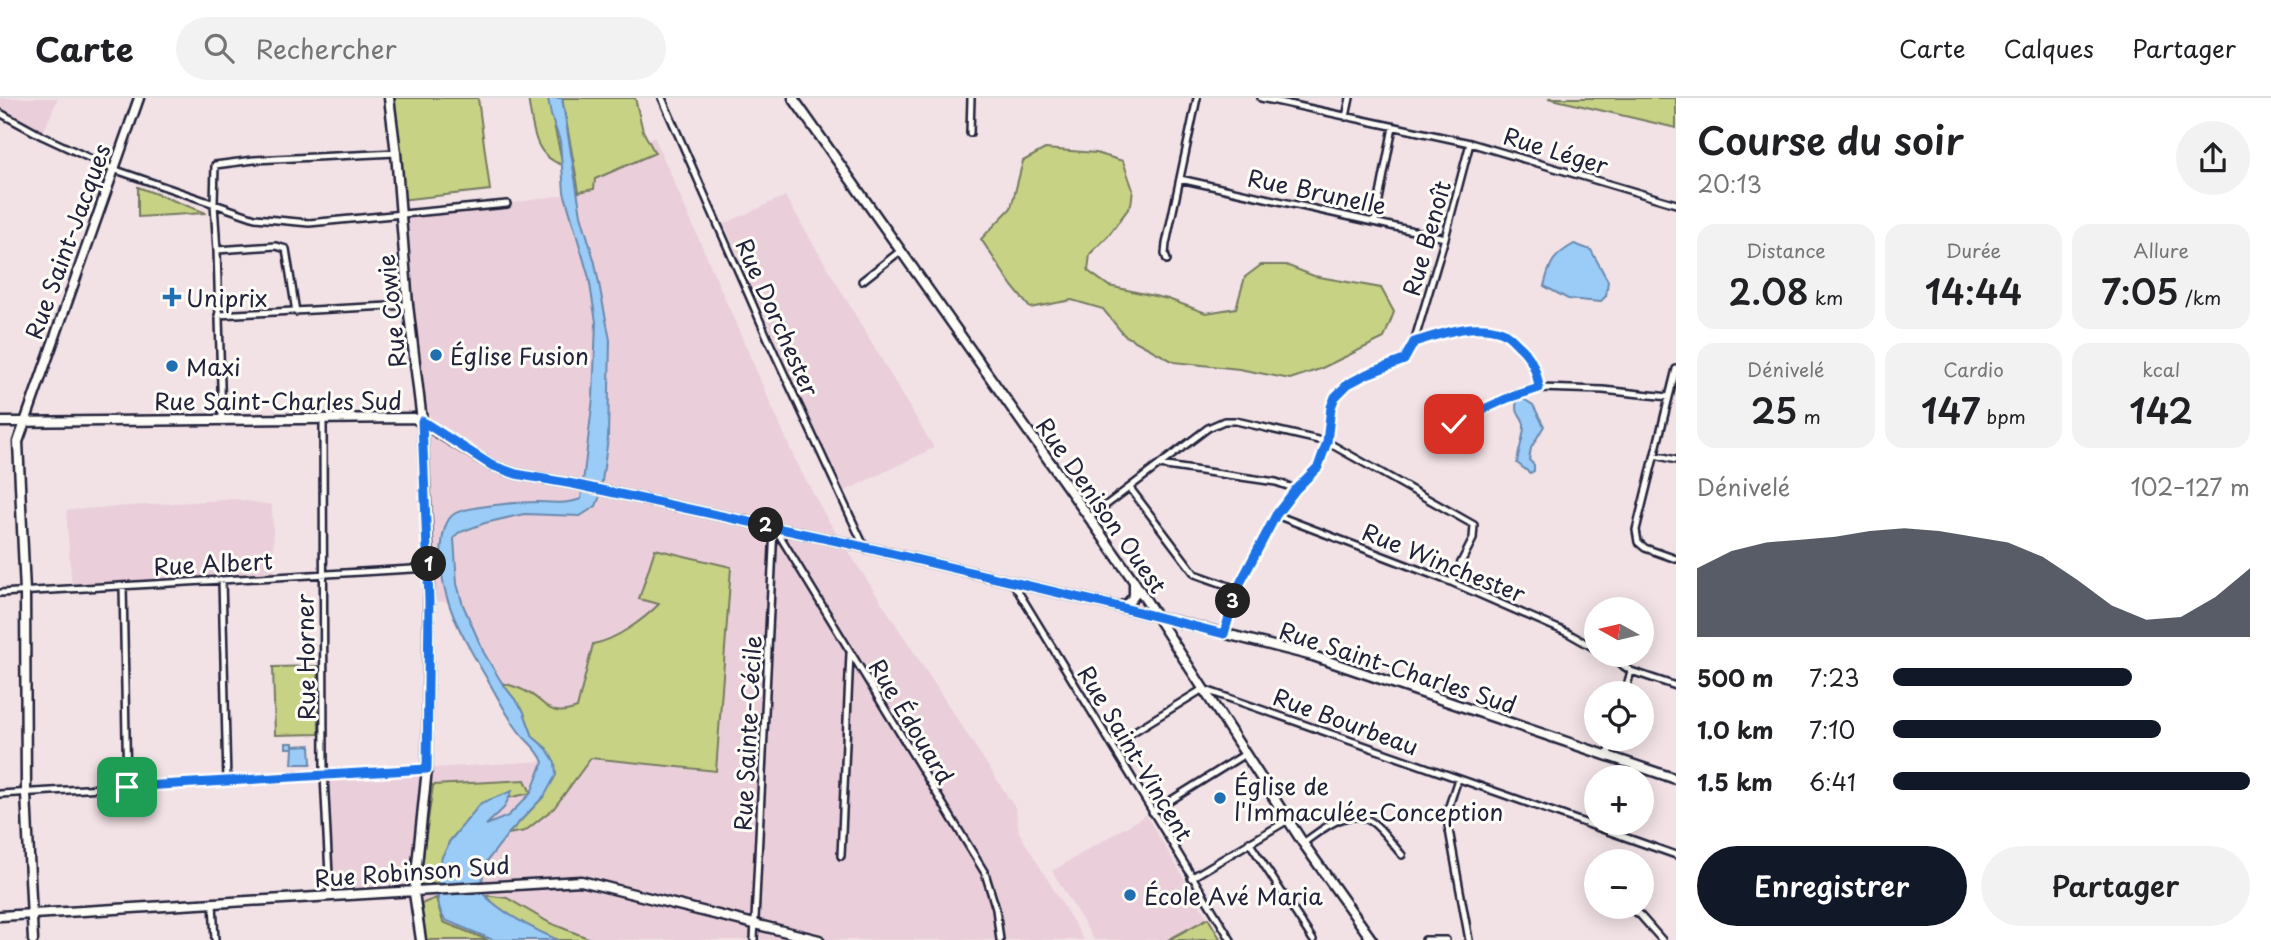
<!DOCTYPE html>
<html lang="fr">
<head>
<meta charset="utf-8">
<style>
	:root { --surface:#fff; --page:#f2f2f2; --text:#202124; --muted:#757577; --line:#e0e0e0; --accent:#111827 }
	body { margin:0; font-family:"Playpen Sans",sans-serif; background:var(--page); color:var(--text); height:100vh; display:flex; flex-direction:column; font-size:26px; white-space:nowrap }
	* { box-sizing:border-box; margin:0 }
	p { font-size:23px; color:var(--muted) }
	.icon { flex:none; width:38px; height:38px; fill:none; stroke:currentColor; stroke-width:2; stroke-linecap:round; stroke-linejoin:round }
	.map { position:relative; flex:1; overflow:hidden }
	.side { display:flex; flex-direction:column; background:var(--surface); width:595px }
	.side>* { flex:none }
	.needle { width:46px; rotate:278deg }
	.buttons { position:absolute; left:1584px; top:499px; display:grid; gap:14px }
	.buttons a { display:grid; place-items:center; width:70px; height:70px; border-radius:50%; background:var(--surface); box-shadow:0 4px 18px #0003; font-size:35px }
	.pin { position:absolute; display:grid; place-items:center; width:60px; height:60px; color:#fff; margin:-30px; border-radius:14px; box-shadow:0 4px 10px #0006 }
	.km { position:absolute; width:35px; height:35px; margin:-18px; border-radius:50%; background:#222; color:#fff; font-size:19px; line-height:35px; text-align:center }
	.round { display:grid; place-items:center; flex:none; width:74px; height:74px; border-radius:37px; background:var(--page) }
	.headline { display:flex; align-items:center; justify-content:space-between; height:119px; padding:0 21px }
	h1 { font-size:38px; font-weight:600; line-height:52px }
	.figures { display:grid; grid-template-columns:repeat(3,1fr); gap:10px; height:119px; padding:7px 21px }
	.figures div { display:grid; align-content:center; border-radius:18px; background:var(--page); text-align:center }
	.figures b { font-size:35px; font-weight:600 }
	.figures small { font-size:19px; font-weight:400 }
	.figures p { font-size:19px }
	.chart { height:196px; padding:14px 21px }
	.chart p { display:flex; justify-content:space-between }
	.chart svg { width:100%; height:126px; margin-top:7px; fill:var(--accent); opacity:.7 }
	.action { display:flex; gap:14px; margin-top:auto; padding:14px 21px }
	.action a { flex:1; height:80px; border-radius:42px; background:var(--accent); color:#fff; font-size:28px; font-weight:600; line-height:80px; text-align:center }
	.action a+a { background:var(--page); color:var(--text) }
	ul { padding:0 21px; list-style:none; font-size:23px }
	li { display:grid; grid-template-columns:112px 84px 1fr; align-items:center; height:52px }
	li i { height:18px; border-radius:9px; background:var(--accent) }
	header { display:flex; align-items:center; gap:42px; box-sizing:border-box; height:98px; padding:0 35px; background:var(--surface); border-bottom:2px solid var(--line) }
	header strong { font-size:33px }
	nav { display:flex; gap:38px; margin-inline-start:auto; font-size:24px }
	.search { width:490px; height:63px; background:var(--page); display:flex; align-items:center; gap:18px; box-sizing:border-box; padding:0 24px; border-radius:38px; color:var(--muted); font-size:26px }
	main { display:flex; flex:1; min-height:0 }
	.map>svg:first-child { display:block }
</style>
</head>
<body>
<header>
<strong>Carte</strong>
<div class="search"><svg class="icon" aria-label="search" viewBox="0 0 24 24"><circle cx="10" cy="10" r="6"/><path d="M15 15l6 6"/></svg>Rechercher</div>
<nav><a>Carte</a><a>Calques</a><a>Partager</a></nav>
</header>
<main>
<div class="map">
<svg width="1676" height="842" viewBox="0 0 1676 842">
	<rect width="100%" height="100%" fill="#f2e2e6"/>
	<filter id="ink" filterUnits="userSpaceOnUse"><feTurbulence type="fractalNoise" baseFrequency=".0143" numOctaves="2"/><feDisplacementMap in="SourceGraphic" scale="14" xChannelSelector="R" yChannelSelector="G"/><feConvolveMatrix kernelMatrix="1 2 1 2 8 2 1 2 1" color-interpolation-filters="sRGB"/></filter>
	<g filter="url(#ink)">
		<path fill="#eacfda" d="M 0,0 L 58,0 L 42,38 L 0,13 Z
			M 654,38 L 798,368 L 828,422 L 1016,711 L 1019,734 L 1084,842 L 421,842 L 414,792 L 330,797 L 324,677 L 543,663 L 539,653 L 517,631 L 460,535 L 447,504 L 429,503 L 424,368 L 401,117 L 507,106 L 579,94 L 577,78 Z
			M 785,98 L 934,350 L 843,394 L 724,126 Z
			M 236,401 L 272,407 L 275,480 L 72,491 L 66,412 Z
			M 1146,717 L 1208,820 L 1168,842 L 1094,842 L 1052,773 Z"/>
		<path fill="#c7d285" stroke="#747a60" stroke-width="2" d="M 389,0 L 478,0 L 490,92 L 400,102 Z
			M 528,0 L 548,0 L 563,67 C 532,58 533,27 528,0 Z
			M 562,0 L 635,0 L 643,33 L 655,55 L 595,81 L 594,91 L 579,94 Z
			M 1548,0 L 1676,0 L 1676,30 Z
			M 1045,51 L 1096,55 L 1123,63 L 1133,92 L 1131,107 L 1108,138 L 1090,156 L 1088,173 L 1109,188 L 1168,201 L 1206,215 L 1236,210 L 1245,179 L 1261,167 L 1286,167 L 1314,178 L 1381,190 L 1394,214 L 1384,240 L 1320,271 L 1290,281 L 1239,271 L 1174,264 L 1124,237 L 1103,211 L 1072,202 L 1030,210 L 1012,188 L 981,141 L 1011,110 L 1023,63 Z
			M 138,89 L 206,115 L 138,119 Z
			M 655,451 L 731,469 L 716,673 L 591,660 L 554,710 L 525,733 L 508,736 L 545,697 L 547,651 L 533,639 L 523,612 L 502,585 C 510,587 518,589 525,593 C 547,603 547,621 577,610 L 593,546 C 616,542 643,522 659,506 L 639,501 Z
			M 318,568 L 319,636 L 275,637 L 273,569 Z
			M 525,682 L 531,695 L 481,706 L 449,744 L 438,785 L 419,787 L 433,687 Z
			M 484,797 L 507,800 L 550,825 L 593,842 C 582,842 570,842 559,842 C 537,839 499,813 484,797 Z
			M 436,800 L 443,824 L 488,842 L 425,842 L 421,806 Z
			M 1208,820 L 1221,842 L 1168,842 Z"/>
		<path fill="#9accf7" stroke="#6a88ac" stroke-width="2" d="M 548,0 L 562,0 L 581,117 L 595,165 L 610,242 L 608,340 L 600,398 L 596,408 L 580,418 L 524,416 L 485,425 L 458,435 L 454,440 L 457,486 L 463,507 L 484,555 L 502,585 L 523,612 L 533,639 L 547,651 L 555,664 L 556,677 L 545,697 L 508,736 L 484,767 L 481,794 C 503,816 530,830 558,842 L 493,842 L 445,822 C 434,808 437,776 442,759 C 444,753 448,751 449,744 L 481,705 L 512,693 L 504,710 L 486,727 L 508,718 L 531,695 L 543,664 C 538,650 525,643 517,631 C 506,616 498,600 489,584 C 464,541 435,497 442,445 C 443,435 445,422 454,416 C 467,408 522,404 539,404 C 556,404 564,407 581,401 L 593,300 L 596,224 L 589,180 L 564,94 L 560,43 L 551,17 Z
			M 1574,146 L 1591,152 L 1608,183 L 1606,198 L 1600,204 L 1568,201 L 1544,188 C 1550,164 1553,158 1574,146 Z
			M 1522,300 L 1533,307 L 1544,328 L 1531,350 L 1529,362 L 1534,367 L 1534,373 L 1530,375 L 1517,365 C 1518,353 1525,336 1524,326 C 1522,315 1512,314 1518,301 Z
			M 286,645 L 293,645 L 293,648 L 310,647 L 311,666 L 292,666 L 293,650 L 286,650 Z"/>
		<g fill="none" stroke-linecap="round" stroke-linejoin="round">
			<g stroke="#22223b" stroke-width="10">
				<path id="street" d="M 662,0 L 768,241 L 865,450
					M 1261,0 L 1470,45 L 1676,106
					M 0,15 L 42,38 L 113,71 L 255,120 L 309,125 L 507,106
					M 1346,19 L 1350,0
					M 970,35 L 971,0
					M 1180,81 L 1445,140
					M 1375,123 L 1393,29
					M 217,152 L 276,148 L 286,151 L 296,214
					M 1167,162 L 1165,156 L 1166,146 L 1197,0
					M 862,183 L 899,154
					M 218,217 L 408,207
					M 1414,244 L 1445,140 L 1470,45
					M 1676,271 L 1636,432 L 1638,444 L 1645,450 L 1676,461
					M1455 326a9 9 0 1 1 18 0a9 9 0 1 1-18 0Z
					M 1470,318 L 1508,300 L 1539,290 L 1603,292 L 1669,299
					M 323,320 L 324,677 L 330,797
					M 222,321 L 217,152 L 214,106 L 215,67 L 254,62 L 396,55
					M 1655,357 L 1676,362
					M 1159,367 L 1276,384 L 1296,391
					M 1130,390 L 1195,476 L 1237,491
					M 1276,417 L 1451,484 L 1568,535 L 1596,551
					M 1089,420 L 1208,330 L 1224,323 L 1236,323 L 1327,344 L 1474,427 L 1473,441 L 1451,484
					M 775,430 L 985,775 L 996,811 L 1000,842
					M 222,482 L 227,683
					M 1013,485 L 1231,842
					M 123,488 L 127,689
					M 0,495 L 429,470
					M 1224,536 L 1237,491 L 1276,417 L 1296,391 L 1318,369 L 1327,344 L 1331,309 L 1335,299 L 1348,286 L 1367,276 L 1404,262 L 1414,244 C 1441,236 1472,224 1500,233 C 1507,235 1513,242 1518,247 C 1531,258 1537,273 1539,290
					M 1606,556 L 1631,573 L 1625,595
					M 1631,573 L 1676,588
					M 1112,647 L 1203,591 L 1676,757
					M 1608,658 L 1612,640
					M 1458,681 L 1448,711 L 1447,721 L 1469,842
					M 0,696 L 427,671
					M 1152,714 L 1245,656
					M 1249,744 L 1313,842
					M 1303,745 C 1322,732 1347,708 1372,724 C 1383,732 1393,747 1402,757
					M 841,758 L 850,555
					M 1191,780 L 1288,722
					M 213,805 L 215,842
					M 1627,808 L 1640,817 L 1662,842
					M 754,842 L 774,429
					M 1425,842 L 1446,842"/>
			</g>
			<g stroke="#22223b" stroke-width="13">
				<path id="secondary" d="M 389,0 L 396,55 L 408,207 L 422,323 L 429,470 L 427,671 L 414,795 L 421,842
					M 793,0 L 1131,479 L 1303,745 L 1372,842
					M 0,324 L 414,320 L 491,367 L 516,376 L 573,386 L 851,446 L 1119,509 L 1313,558 L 1676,681
					M 1119,509 L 1128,505 L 1134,498 L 1134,485
					M 0,818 L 581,783 L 819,842
					M 33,842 L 26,695 L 25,494 L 18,344 L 139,0"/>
			</g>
			<use href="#street" stroke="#fdfcf7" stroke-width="5"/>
			<use href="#secondary" stroke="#fdfcf7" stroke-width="8"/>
		</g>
	</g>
	<g fill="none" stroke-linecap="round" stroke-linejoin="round" filter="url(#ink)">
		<g stroke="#fff" stroke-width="14">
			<path id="route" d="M 127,689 L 427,671 L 429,503 L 422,323 L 491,367 L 516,376 L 573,386 L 851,446 L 1119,509 L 1224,536 L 1237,491 L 1276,417 L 1296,391 L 1318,369 L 1327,344 L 1331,309 L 1335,299 L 1348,286 L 1367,276 L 1404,262 L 1414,244 C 1441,236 1472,224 1500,233 C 1507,235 1513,242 1518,247 C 1531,258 1537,273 1539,290 L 1508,300 L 1469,318 L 1461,317 L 1456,320 L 1454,326"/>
		</g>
		<use href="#route" stroke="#1a73e8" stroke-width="9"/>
	</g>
	<g fill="#1f6fb2" stroke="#fdfcf7" stroke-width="2.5">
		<path d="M168.5 188.5h7v7h7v7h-7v7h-7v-7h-7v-7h7z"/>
		<circle cx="436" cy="257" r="7"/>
		<circle cx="172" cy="268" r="7"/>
		<circle cx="1220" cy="700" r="7"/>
		<circle cx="1130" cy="797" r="7"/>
	</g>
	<g text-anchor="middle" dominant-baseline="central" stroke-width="6" stroke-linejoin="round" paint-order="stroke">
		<g font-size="23" fill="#22223b" stroke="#fdfcf7">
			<text transform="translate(1556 52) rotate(17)">Rue Léger</text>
			<text transform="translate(1317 93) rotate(12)">Rue Brunelle</text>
			<text transform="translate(1426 140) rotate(-74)">Rue Benoît</text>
			<text transform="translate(67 143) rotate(-70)">Rue Saint-Jacques</text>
			<text transform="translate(391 213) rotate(-96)">Rue Cowie</text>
			<text transform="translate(778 219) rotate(66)">Rue Dorchester</text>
			<text x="278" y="302">Rue Saint-Charles Sud</text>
			<text transform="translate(1102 407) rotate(55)">Rue Denison Ouest</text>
			<text transform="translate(1444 464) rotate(22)">Rue Winchester</text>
			<text transform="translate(213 465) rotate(-3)">Rue Albert</text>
			<text transform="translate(305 559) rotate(-91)">Rue Horner</text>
			<text transform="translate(1398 569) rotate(18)">Rue Saint-Charles Sud</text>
			<text transform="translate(912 623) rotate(59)">Rue Édouard</text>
			<text transform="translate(1346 623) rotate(20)">Rue Bourbeau</text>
			<text transform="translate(747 635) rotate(-87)">Rue Sainte-Cécile</text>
			<text transform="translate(1136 655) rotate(59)">Rue Saint-Vincent</text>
			<text transform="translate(412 773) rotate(-4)">Rue Robinson Sud</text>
		</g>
		<g font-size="23" fill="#22223b" stroke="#fdfcf7" text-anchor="start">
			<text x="186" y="199">Uniprix</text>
			<text x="450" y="257">Église Fusion</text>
			<text x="186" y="268">Maxi</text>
			<text x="1234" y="687">Église de<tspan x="1234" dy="26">l'Immaculée-Conception</tspan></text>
			<text x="1144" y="797">École Avé Maria</text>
		</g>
	</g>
</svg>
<div class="buttons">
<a><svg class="needle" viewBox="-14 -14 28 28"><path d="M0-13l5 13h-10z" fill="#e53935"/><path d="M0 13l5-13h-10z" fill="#757577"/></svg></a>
<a><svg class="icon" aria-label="locate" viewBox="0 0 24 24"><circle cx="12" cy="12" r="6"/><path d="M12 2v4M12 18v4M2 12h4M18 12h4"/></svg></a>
<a>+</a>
<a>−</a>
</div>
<div class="pin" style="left:127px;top:689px;background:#1e9e55"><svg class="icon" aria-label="arrive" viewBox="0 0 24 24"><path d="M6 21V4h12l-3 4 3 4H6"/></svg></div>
<div class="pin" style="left:1454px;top:326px;background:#d93025"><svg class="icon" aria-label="check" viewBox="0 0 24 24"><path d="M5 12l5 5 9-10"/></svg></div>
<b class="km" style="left:429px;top:466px">1</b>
<b class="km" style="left:766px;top:427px">2</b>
<b class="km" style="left:1233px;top:503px">3</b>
</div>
<section class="side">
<div class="headline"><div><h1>Course du soir</h1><p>20:13</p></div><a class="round"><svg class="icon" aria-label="share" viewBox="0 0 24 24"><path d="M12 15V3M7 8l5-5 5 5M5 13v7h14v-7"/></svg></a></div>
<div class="figures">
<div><p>Distance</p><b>2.08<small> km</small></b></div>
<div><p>Durée</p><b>14:44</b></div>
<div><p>Allure</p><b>7:05<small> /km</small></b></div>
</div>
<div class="figures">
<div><p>Dénivelé</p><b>25<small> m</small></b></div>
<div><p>Cardio</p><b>147<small> bpm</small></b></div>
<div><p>kcal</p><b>142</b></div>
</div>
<div class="chart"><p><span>Dénivelé</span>102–127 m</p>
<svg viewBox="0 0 160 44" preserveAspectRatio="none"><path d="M0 44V20L10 14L20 11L30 10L40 9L50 7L60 6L70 7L80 9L90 11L100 16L110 24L120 33L130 38L140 37L150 30L160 20V44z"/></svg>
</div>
<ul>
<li><b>500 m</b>7:23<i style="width:67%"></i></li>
<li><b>1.0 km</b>7:10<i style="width:75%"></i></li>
<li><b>1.5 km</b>6:41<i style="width:100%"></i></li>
</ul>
<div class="action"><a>Enregistrer</a><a>Partager</a></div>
</section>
</main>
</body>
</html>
